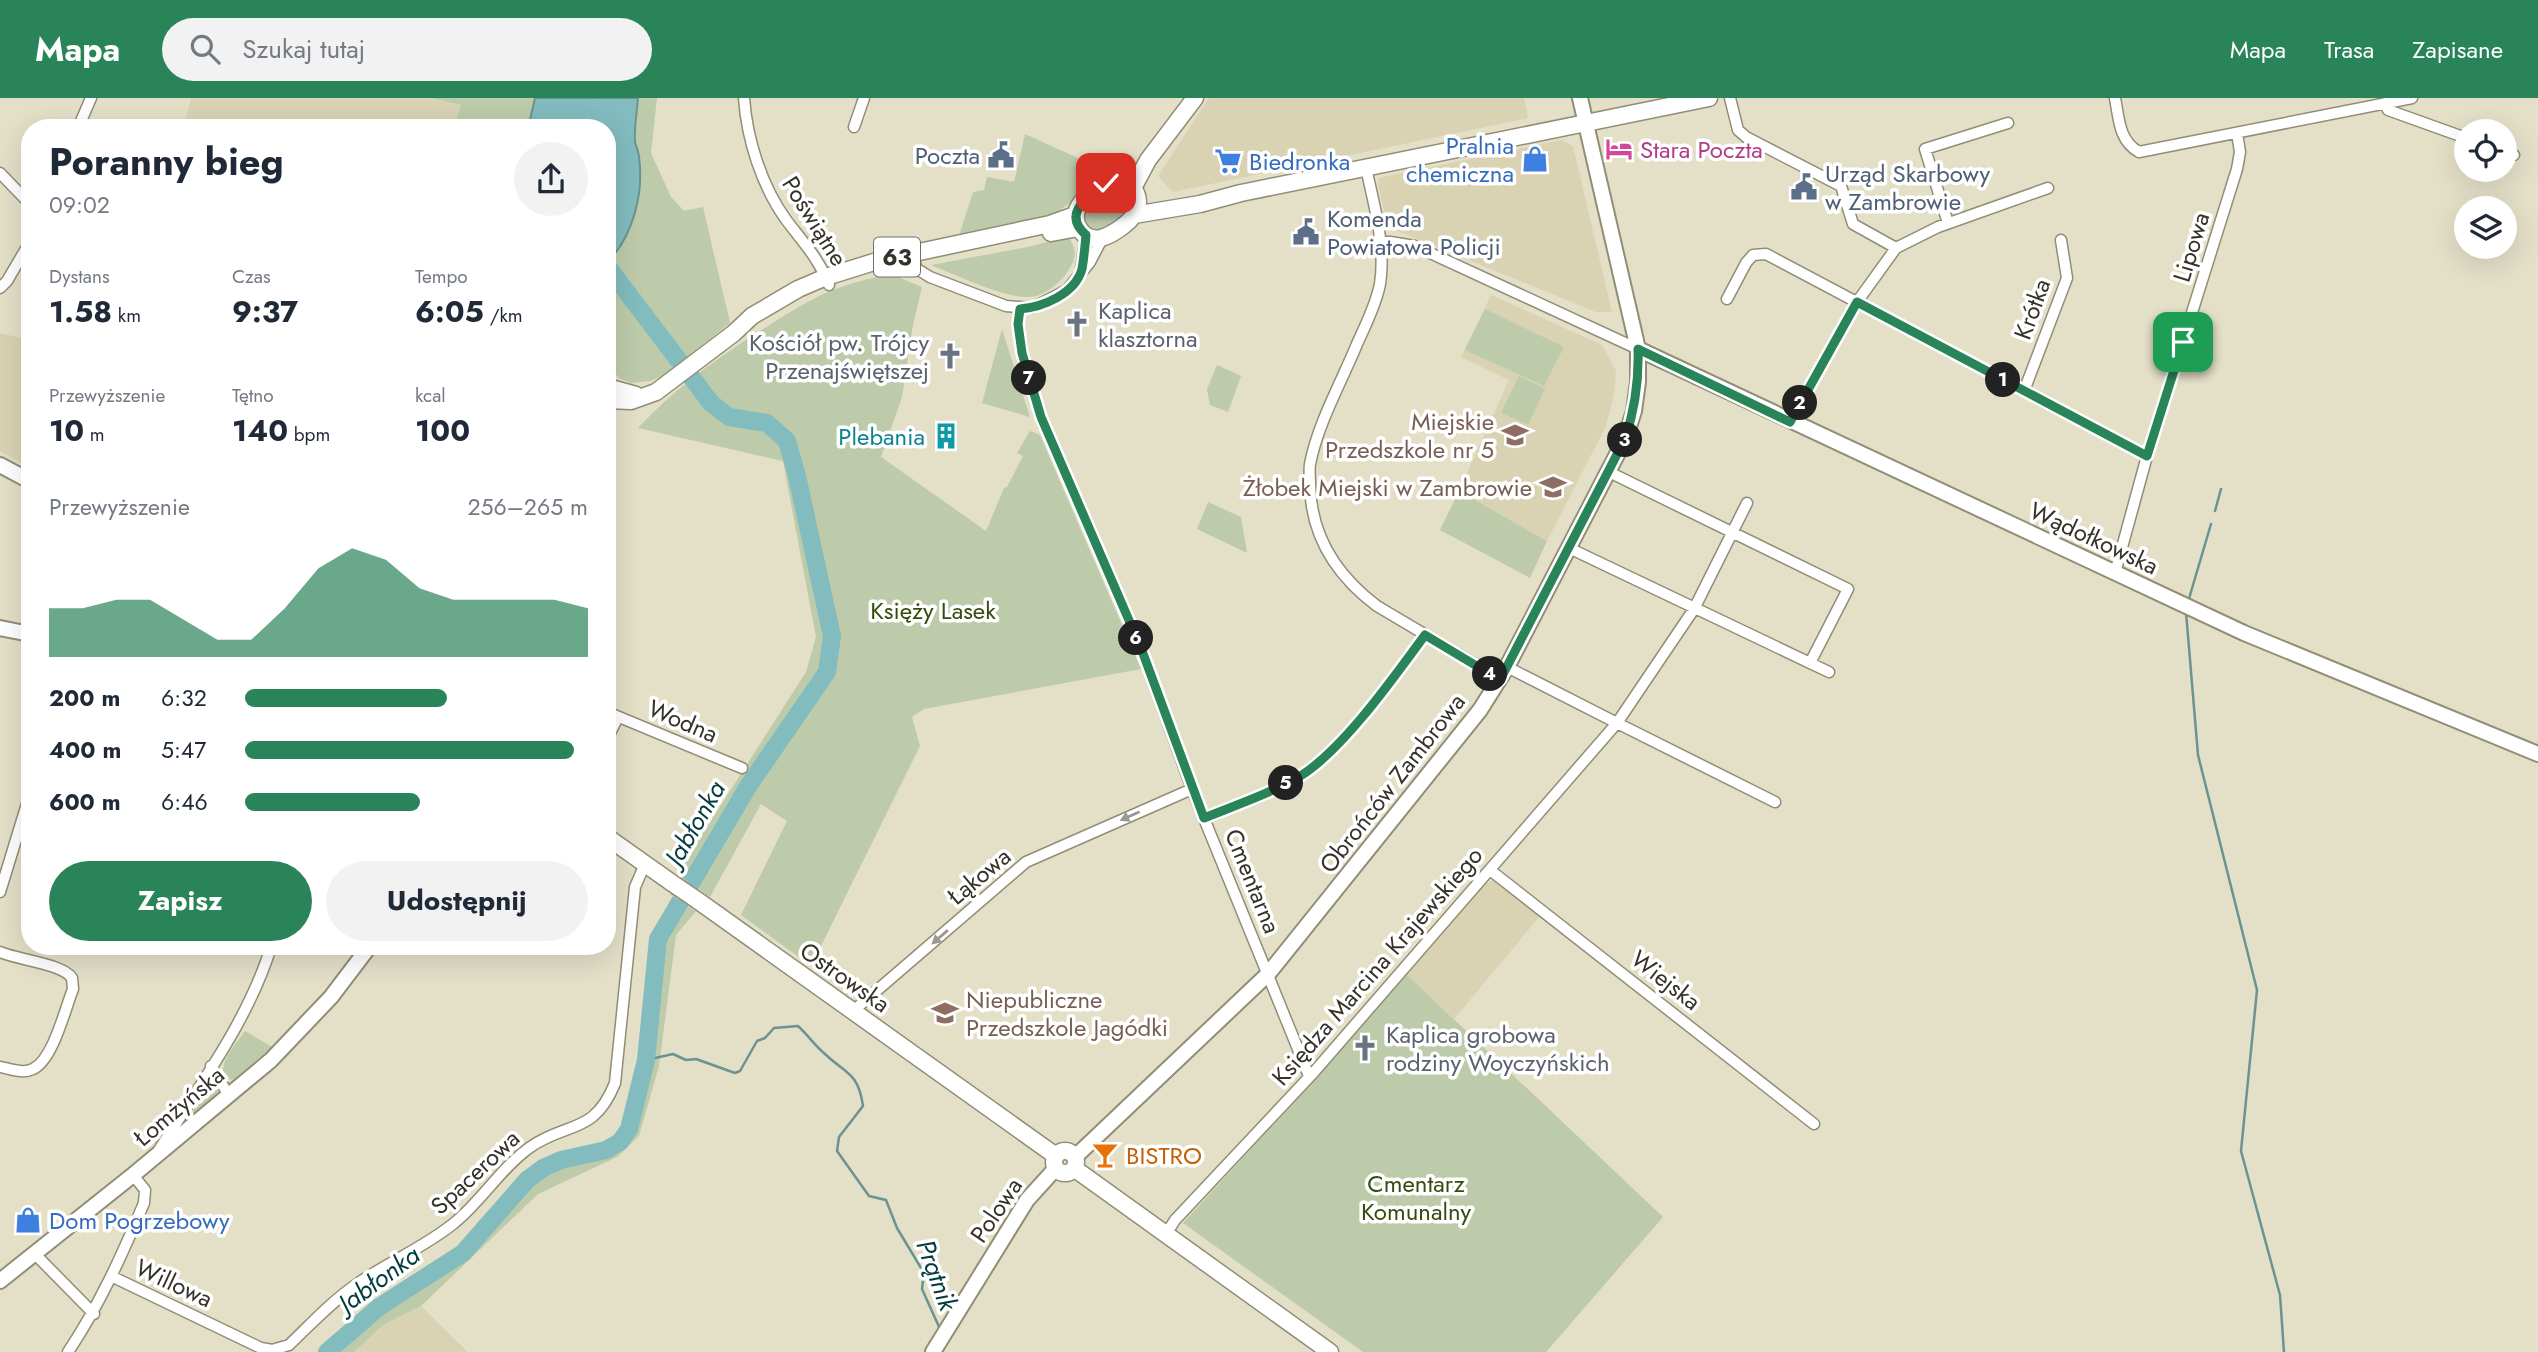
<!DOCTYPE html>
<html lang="pl">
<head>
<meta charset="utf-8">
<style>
	:root { --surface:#fff; --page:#f2f2f3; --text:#1f2937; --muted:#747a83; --accent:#2a8459 }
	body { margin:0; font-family:Jost,sans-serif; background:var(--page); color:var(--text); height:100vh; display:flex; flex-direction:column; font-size:26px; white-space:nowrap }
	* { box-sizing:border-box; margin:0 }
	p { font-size:23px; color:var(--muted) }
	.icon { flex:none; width:38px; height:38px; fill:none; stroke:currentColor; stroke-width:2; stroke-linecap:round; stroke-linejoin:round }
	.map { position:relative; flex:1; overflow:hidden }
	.drawer { position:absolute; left:21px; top:21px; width:595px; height:836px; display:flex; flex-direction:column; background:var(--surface); border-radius:28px; box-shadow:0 7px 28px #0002 }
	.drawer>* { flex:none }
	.tools { position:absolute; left:2454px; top:21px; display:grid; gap:14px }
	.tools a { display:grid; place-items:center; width:63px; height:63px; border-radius:50%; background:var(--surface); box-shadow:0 7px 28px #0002; font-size:35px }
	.pin { position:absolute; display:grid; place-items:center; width:60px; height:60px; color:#fff; margin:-30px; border-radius:14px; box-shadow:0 4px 10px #0006 }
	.km { position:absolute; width:35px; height:35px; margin:-18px; border-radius:50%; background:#222; color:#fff; font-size:19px; line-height:35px; text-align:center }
	.round { display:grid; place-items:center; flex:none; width:74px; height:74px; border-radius:37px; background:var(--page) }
	.headline { display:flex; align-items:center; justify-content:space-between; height:119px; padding:0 28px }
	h1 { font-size:38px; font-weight:700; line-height:52px }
	.metrics { display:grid; grid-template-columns:repeat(3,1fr); gap:10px; height:119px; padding:7px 28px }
	.metrics div { display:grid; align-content:center }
	.metrics b { font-size:30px; font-weight:700 }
	.metrics small { font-size:19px; font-weight:400 }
	.metrics p { font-size:19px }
	.chart { height:196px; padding:14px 28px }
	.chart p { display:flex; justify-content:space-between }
	.chart svg { width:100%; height:126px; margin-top:7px; fill:var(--accent); opacity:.7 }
	.primary-button { display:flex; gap:14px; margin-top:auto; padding:14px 28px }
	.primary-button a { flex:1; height:80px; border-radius:42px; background:var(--accent); color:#fff; font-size:28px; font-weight:700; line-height:80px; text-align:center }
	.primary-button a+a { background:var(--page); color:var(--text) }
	ul { padding:0 28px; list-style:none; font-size:23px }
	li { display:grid; grid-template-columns:112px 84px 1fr; align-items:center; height:52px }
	li i { height:18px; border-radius:9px; background:var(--accent) }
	header { display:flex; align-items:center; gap:42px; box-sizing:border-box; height:98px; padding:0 35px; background:var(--accent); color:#fff }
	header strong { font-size:33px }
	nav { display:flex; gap:38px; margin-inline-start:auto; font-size:24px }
	.search { width:490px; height:63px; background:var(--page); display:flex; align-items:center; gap:18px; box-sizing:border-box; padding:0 24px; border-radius:38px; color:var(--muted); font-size:26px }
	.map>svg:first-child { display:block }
</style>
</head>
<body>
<header>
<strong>Mapa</strong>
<div class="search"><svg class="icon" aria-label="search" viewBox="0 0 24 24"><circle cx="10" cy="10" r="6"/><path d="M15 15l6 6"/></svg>Szukaj tutaj</div>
<nav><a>Mapa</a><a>Trasa</a><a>Zapisane</a></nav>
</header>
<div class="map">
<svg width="2538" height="1254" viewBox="0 0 2538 1254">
	<rect width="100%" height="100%" fill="#e4dfc7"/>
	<path fill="#d9d3b4" d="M 191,0 L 431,0 L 461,7 L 454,30 L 184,30 Z
		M 1209,0 L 1524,0 L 1528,20 L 1173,94 L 1158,78 Z
		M 1561,42 L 1573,48 L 1612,214 L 1596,214 L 1388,129 L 1378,87 L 1379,80 Z
		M 1491,197 L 1602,247 L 1616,273 L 1614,297 L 1606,328 L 1547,443 L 1459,393 L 1509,282 L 1461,259 Z
		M 0,235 L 30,242 L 30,371 L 0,353 Z
		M 1493,782 L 1540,818 L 1454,921 L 1405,875 L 1467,797 Z
		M 421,1208 L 468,1254 L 354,1254 L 383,1227 Z"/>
	<path fill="#bdcbaa" d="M 431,0 L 535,0 L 528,30 L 454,30 L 461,7 Z
		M 638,0 L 657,0 L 651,55 L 671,99 L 684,113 L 703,109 L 730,225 L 663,278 L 650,283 L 631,285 L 619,280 L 607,265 L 607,165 L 617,155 L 639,59 L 635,44 Z
		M 1025,36 L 1091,66 C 1086,91 1075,102 1055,116 L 959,138 L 973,94 L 984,92 L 987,79 L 1014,84 Z
		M 1117,89 L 1128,96 L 1131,103 C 1125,119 1107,137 1089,130 L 1083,120 C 1086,106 1104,94 1117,89 Z
		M 1063,140 L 1070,141 C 1078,155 1075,163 1066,176 C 1059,185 1047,195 1036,198 C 1013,205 954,176 931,167 L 1028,149 Z
		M 891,176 L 922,189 L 913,227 L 902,299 L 881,359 L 986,433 L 1004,390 L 1007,389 L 1023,358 L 1017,355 L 1030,333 L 1040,337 L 1141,571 L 924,611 L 912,619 L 920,648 L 811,868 L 741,817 L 787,723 L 761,706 L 710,799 L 677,776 L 806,574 L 816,539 L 783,363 L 638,330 C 673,292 712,264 755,236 C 776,223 797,209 819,198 C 842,187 866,181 891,176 Z
		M 1485,211 L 1564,249 L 1544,288 L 1465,252 Z
		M 1002,231 L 1030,319 L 982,305 Z
		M 1217,267 L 1241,278 L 1228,314 L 1210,307 L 1207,291 Z
		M 1519,278 L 1545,291 L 1528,327 L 1501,315 Z
		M 1459,393 L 1547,443 L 1530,480 L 1440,432 Z
		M 1208,404 L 1241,419 L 1247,455 L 1197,431 Z
		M 683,805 L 696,813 L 676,837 L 659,968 L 639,1038 L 617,1059 L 538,1096 L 421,1208 L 383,1227 L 354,1254 L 334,1254 L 392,1206 L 429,1187 L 464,1160 L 540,1080 L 562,1067 L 610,1056 L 621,1047 L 630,1034 L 650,971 L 665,840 Z
		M 1405,875 L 1663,1119 L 1546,1254 L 1363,1254 L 1183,1125 L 1308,989 Z
		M 245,933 L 272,949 L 234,981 L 225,982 C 217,964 235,948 245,933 Z
		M 209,982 L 220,995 L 179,1030 L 178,1029 Z"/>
	<path fill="#82bcbe" stroke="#6b9391" stroke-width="2" d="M 535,0 L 638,0 C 637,14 634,30 635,44 C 636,49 639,54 639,59 C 644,96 633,138 607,165 L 607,30 L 528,30 Z"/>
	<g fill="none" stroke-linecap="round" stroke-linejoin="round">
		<path stroke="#6b9391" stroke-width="2.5" d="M 2215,413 L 2221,391
			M 2188,504 L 2211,426
			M 2186,514 L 2198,657 L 2257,892 L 2241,1053 L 2280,1197 L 2284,1254
			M 646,962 L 673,956 L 686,962 L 696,961 L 735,975 L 740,973 L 757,943 L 765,940 L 774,930 L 798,928 C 808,937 815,948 825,956 C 846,976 858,974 863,1008 L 839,1039 L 837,1053 L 869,1098 L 886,1102 L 897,1130 L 924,1175 L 922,1191 L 940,1231"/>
		<path stroke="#82bcbe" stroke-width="18" d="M 327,1254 L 379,1209 L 463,1155 L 527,1082 L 543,1070 L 561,1062 L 606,1052 L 620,1044 L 629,1031 L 646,962 L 658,841 L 749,687 L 827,574 L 832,538 L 797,378 L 787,343 L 767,325 L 729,319 L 711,305 L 607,168"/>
		<path stroke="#c1bca7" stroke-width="10" stroke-dasharray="10 5" stroke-linecap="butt" d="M 674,799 L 686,782"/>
		<g stroke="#918d77" stroke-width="13">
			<path id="street" d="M 744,0 C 747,42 762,89 787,123 C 803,144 819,161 829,187
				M 1730,0 L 1738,32 L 1746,39 L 1841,88 L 1853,126 L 1896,150
				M 2115,0 C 2119,21 2119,43 2139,54 L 2412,0
				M 2385,5 L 2388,12 L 2466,40
				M 854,29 L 864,0
				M 78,30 L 91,0
				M 2504,54 L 2514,57
				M 1366,70 C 1374,106 1386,149 1380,186 C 1376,207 1365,228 1357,246 C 1341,285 1318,325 1310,366 C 1309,372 1310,380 1310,387 C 1311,439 1337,478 1377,508 L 1500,581
				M 0,75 L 30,106
				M 1948,125 L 1925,51 L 2008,25
				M 1379,144 L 1390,144 L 1415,148 L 1638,251
				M 912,156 L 917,171 L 930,179 L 1006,208 L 1032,210 L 1067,192 L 1090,164 L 1103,139
				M 1081,172 L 1086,137
				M 0,190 L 7,183 L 30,144
				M 1727,201 L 1746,165 L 1753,157 L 1766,156 L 2147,358
				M 1019,210 L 1018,226 L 1022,255 L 1041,319 L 1141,550 L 1192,691 L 1309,978
				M 2024,293 L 2067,180 L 2061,142
				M 1790,324 L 1857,204 L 1896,150 L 1938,129 L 2048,90
				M 1609,374 L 1848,491 L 1810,565
				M 1747,405 L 1694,511 L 1617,625 L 1775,704
				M 1569,450 L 1829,574
				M 2115,475 L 2147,358 L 2237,71 L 2240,54 L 2237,35
				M 607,614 L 742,670
				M 607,641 L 618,619
				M 1204,720 C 1236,707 1272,695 1302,677 C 1345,649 1394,579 1425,537
				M 1490,772 L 1814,1026
				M 0,794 L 30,696
				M 0,854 C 19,862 63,866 72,880 L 73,891 C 65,911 53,962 33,971 C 23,976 11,971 0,969
				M 853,913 L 1026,764 L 1192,691
				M 211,968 L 228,996
				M 159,1052 C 200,986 248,923 271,849
				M 1166,1136 L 1175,1122 L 1314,974 L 1617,625 L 1507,569
				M 34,1155 L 94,1216
				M 113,1179 L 261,1250 L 272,1252 L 289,1247 C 311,1226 332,1203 357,1186 C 388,1164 423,1150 453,1126 C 481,1104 500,1071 529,1050 C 566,1023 594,1038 615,985 L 635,789 L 645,766
				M 68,1254 C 100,1206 122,1157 144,1105 L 145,1092 L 133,1077"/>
		</g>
		<g stroke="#918d77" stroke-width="18">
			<path id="secondary" d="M 1638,251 L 2244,535 L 2538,656
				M 0,367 L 30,383
				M 0,530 L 30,536
				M 1075,1059 L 1268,876 L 1480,612 L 1507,569 L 1625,341 L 1634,313 L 1638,284 L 1638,251 L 1580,0
				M 0,1183 L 133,1077 L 271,962 L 331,899 L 369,849
				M 933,1254 L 1027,1102 L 1056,1070"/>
		</g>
		<g stroke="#918d77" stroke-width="19">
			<path id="primary" d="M 1113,82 C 1131,81 1144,98 1135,115 C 1130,125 1112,137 1101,140 C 1082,144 1070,123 1079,108 C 1085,98 1102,87 1113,82 Z
				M 1133,90 L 1148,62 L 1195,0
				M 1134,117 L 1200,106 L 1241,95 L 1709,0
				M 1051,135 L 1078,130
				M 607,289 L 636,297
				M 607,302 L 631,303 L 656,294 L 734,235 L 752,218 L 798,191 L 826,179 L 877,163 L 1050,126 L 1075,117
				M 607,739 L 672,785
				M 697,802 L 1056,1058
				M1054 1064a11 11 0 1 1 22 0a11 11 0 1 1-22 0Z
				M 1075,1071 L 1330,1254"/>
		</g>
		<use href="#street" stroke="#fff" stroke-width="10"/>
		<use href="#secondary" stroke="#fff" stroke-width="14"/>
		<use href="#primary" stroke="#fff" stroke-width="16"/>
		<g stroke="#918d77" stroke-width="19" stroke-linecap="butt">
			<path id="primary-bridge" d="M 672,785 L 697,802"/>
		</g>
		<use href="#primary-bridge" stroke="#fff" stroke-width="16"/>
	</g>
	<defs><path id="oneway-solid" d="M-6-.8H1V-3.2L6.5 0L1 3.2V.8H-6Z" transform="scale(1.75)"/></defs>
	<g fill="#9a9894">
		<use href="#oneway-solid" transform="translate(1130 718) rotate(156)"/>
		<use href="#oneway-solid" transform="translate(940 839) rotate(139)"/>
	</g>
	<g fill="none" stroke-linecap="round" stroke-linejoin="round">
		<g stroke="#fff" stroke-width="14">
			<path id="route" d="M 1106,85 C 1088,99 1061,115 1086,137 C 1085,148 1084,160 1082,171 C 1075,196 1043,209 1020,211 L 1018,226 L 1022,255 L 1041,319 L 1141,550 L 1204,720 C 1236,707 1272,695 1302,677 C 1345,649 1394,579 1425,537 L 1500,582 L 1625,341 C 1635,311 1639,282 1638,251 L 1790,324 L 1857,204 L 2147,358 L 2183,244"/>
		</g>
		<use href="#route" stroke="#2a8459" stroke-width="9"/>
	</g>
	<defs>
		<g id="hotel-bare" transform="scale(2.1)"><path d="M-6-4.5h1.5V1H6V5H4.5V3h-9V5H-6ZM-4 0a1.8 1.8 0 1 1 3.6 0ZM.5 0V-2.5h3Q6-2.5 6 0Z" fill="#d1479c" stroke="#fff" stroke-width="2.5" paint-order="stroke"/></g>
		<g id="civic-bare" transform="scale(2.1)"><path d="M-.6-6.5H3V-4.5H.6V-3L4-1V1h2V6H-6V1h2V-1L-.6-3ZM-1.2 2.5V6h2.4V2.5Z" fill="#5c6f8a" stroke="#fff" stroke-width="2.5" paint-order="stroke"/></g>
		<g id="shop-bare" transform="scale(2.1)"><path d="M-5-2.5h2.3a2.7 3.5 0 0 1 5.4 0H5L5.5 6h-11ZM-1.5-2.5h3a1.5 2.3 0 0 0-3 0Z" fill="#3f7fe0" stroke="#fff" stroke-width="2.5" paint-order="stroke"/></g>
		<g id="supermarket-bare" transform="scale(2.1)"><path d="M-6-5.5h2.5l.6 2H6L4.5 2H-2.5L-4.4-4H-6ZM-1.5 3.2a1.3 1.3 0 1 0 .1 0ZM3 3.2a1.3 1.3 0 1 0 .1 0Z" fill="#3f7fe0" stroke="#fff" stroke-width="2.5" paint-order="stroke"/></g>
		<g id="church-bare" transform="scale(2.1)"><path d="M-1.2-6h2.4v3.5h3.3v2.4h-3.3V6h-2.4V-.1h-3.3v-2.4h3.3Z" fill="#6b7280" stroke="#fff" stroke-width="2.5" paint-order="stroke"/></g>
		<g id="school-bare" transform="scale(2.1)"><path d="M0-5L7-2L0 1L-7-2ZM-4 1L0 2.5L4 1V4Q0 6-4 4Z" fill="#8d6e63" stroke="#fff" stroke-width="2.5" paint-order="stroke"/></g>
		<g id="building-bare" transform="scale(2.1)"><path d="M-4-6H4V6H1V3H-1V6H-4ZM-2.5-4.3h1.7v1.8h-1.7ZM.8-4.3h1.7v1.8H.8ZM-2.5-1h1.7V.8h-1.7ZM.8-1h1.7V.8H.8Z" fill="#0f9aa8" stroke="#fff" stroke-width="2.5" paint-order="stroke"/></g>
		<g id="bar-bare" transform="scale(2.1)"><path d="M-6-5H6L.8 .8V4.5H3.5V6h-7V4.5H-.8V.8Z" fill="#e8710a" stroke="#fff" stroke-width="2.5" paint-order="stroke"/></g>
	</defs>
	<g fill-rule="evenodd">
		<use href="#hotel-bare" x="1619" y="51"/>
		<use href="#civic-bare" x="1001" y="57"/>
		<use href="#shop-bare" x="1535" y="61"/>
		<use href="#supermarket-bare" x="1228" y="63"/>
		<use href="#civic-bare" x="1804" y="89"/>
		<use href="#civic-bare" x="1306" y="134"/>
		<use href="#church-bare" x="1077" y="226"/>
		<use href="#church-bare" x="950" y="258"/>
		<use href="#school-bare" x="1515" y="337"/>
		<use href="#building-bare" x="946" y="338"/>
		<use href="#school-bare" x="1553" y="389"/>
		<use href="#school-bare" x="945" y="915"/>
		<use href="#church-bare" x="1365" y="950"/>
		<use href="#bar-bare" x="1105" y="1057"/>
		<use href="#shop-bare" x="28" y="1122"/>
	</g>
	<g text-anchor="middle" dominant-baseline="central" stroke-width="7" stroke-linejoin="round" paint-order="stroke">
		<rect fill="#fff" stroke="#717069" stroke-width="2" x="874" y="139.5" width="46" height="39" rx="5"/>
		<g font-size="23" font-weight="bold" fill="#343229">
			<text x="897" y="159">63</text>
		</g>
		<g font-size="24" fill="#366cbe" stroke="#fff" text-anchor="start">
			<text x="1514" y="47" text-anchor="end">Pralnia<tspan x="1514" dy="28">chemiczna</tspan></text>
			<text x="1249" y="63">Biedronka</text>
			<text x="49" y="1122">Dom Pogrzebowy</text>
		</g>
		<g font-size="24" fill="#b23c85" stroke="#fff" text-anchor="start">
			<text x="1640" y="51">Stara Poczta</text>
		</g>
		<g font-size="24" fill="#4e5e75" stroke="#fff" text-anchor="start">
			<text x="980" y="57" text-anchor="end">Poczta</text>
			<text x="1825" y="75">Urząd Skarbowy<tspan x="1825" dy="28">w Zambrowie</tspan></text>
			<text x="1327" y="120">Komenda<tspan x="1327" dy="28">Powiatowa Policji</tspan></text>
		</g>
		<g font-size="24" fill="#343229" stroke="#fff">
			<text transform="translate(815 123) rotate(58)">Poświątne</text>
			<text transform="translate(2191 149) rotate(-73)">Lipowa</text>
			<text transform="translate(2032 211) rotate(-70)">Krótka</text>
			<text transform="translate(2094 440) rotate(25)">Wądołkowska</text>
			<text transform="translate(683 623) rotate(23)">Wodna</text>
			<text transform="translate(1392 685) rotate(-52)">Obrońców Zambrowa</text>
			<text transform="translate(979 778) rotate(-40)">Łąkowa</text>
			<text transform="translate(1253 783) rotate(68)">Cmentarna</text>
			<text transform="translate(1377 868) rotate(-49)">Księdza Marcina Krajewskiego</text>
			<text transform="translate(845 879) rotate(35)">Ostrowska</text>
			<text transform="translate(1666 882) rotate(38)">Wiejska</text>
			<text transform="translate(179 1008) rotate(-40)">Łomżyńska</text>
			<text transform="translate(475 1074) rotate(-43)">Spacerowa</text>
			<text transform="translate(996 1112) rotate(-56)">Polowa</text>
			<text transform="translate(174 1185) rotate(25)">Willowa</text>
		</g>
		<g font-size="24" fill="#5b616d" stroke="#fff" text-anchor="start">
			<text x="1098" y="212">Kaplica<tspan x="1098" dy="28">klasztorna</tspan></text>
			<text x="929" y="244" text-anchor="end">Kościół pw. Trójcy<tspan x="929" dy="28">Przenajświętszej</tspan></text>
			<text x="1386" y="936">Kaplica grobowa<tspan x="1386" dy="28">rodziny Woyczyńskich</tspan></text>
		</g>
		<g font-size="24" fill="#785e54" stroke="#fff" text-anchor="end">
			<text x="1494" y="323">Miejskie<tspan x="1494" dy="28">Przedszkole nr 5</tspan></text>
			<text x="1532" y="389">Żłobek Miejski w Zambrowie</text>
			<text x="966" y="901" text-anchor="start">Niepubliczne<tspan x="966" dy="28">Przedszkole Jagódki</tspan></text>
		</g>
		<g font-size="24" fill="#0d838f" stroke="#fff" text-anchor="end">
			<text x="925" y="338">Plebania</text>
		</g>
		<g font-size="24" fill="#374b0c" stroke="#fff">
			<text x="933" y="512">Księży Lasek</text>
			<text x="1416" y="1085">Cmentarz<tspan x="1416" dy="28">Komunalny</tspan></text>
		</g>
		<g font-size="24" fill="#c56008" stroke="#fff" text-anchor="start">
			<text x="1126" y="1057">BISTRO</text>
		</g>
		<g font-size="26" font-style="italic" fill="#023c3e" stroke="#fff">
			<text transform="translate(695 725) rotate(-60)">Jabłonka</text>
			<text transform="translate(937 1177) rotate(70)">Prątnik</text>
			<text transform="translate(379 1181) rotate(-36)">Jabłonka</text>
		</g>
	</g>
</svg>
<div class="tools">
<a><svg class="icon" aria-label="locate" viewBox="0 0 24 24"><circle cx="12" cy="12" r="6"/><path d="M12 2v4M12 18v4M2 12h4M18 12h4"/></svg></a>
<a><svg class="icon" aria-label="layers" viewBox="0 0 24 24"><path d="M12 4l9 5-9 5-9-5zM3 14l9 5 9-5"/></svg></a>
</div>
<div class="pin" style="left:2183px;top:244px;background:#1e9e55"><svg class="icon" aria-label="arrive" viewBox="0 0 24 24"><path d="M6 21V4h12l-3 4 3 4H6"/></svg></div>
<div class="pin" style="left:1106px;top:85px;background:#d93025"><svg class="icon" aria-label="check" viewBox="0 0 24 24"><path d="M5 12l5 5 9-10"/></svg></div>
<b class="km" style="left:2003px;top:282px">1</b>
<b class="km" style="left:1800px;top:305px">2</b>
<b class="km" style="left:1625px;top:342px">3</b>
<b class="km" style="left:1490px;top:576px">4</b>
<b class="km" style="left:1286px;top:685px">5</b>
<b class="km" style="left:1136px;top:540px">6</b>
<b class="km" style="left:1029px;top:280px">7</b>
<section class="drawer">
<div class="headline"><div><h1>Poranny bieg</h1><p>09:02</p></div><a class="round"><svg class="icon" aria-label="share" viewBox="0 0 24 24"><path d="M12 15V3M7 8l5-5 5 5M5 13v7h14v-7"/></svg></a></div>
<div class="metrics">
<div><p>Dystans</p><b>1.58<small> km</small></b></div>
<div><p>Czas</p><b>9:37</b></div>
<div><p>Tempo</p><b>6:05<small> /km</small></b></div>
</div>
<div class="metrics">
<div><p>Przewyższenie</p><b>10<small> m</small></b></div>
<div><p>Tętno</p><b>140<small> bpm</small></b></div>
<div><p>kcal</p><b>100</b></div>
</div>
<div class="chart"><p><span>Przewyższenie</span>256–265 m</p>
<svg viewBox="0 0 160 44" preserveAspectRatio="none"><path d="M0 44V27L10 27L20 24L30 24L40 31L50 38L60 38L70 27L80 13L90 6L100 10L110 20L120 24L130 24L140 24L150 24L160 27V44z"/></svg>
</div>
<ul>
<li><b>200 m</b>6:32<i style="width:59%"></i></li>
<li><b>400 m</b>5:47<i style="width:96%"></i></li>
<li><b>600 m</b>6:46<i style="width:51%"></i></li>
</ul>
<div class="primary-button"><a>Zapisz</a><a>Udostępnij</a></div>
</section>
</div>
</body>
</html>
